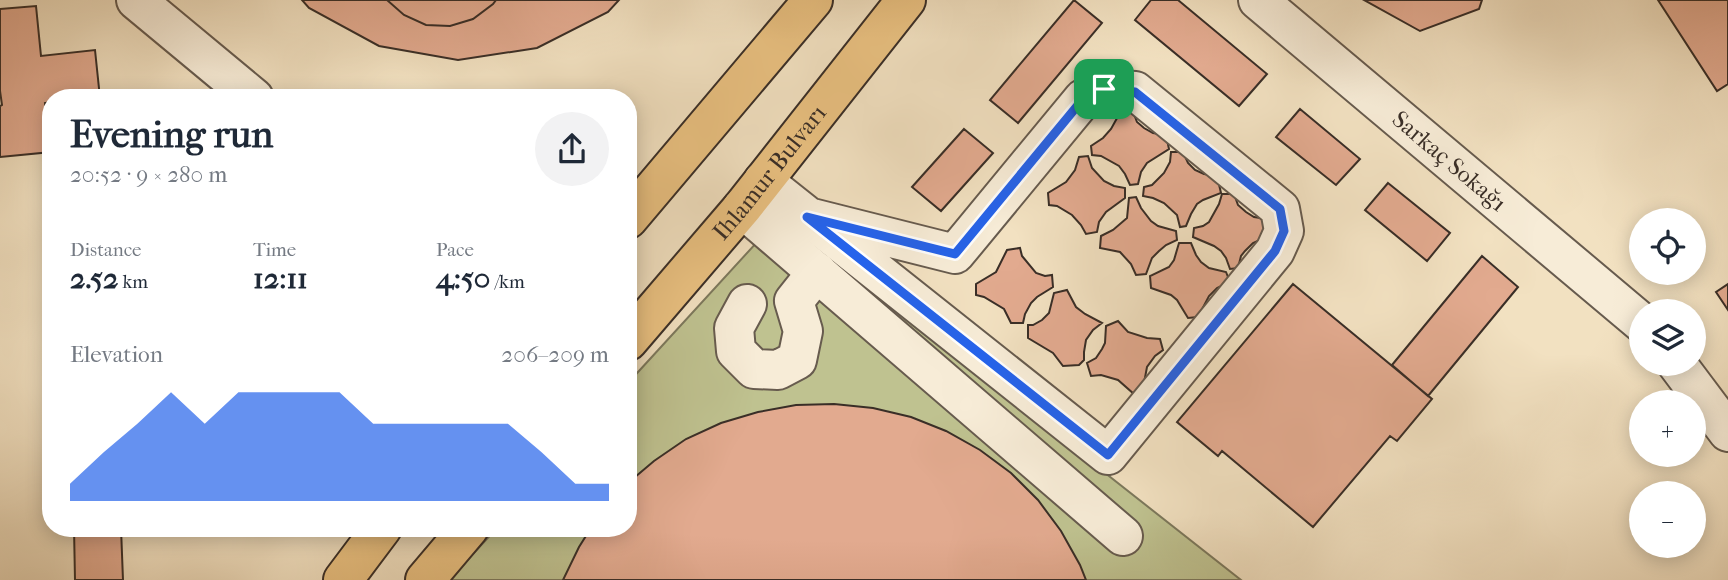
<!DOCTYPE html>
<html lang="en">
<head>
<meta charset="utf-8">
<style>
	:root { --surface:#fff; --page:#f2f2f3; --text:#1f2937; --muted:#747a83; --accent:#2563eb }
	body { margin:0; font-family:"IM FELL French Canon",serif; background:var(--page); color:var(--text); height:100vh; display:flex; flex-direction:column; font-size:26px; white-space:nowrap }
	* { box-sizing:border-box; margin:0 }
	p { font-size:23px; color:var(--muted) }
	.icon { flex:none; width:38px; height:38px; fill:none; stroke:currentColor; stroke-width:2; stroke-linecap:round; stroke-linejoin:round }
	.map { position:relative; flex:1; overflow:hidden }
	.side { position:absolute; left:42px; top:89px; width:595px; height:448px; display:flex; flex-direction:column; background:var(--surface); border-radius:28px; box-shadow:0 4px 18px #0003 }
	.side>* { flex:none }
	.controls { position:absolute; left:1629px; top:208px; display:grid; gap:14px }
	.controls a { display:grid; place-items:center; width:77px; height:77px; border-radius:50%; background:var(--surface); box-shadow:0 4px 18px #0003; font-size:35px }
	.pin { position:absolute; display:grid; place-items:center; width:60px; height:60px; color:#fff; margin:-30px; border-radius:14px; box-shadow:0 4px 10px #0006 }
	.round { display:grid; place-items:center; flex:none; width:74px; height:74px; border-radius:37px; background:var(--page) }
	.summary { display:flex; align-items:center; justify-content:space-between; height:119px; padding:0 28px }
	h1 { font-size:38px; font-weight:800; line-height:52px }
	.figures { display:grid; grid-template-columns:repeat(3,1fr); gap:10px; height:119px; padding:7px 28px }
	.figures div { display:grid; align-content:center }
	.figures b { font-size:30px; font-weight:800 }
	.figures small { font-size:19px; font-weight:400 }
	.figures p { font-size:19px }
	.chart { height:196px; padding:14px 28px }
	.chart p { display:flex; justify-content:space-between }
	.chart svg { width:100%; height:126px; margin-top:7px; fill:var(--accent); opacity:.7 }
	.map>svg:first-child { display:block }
</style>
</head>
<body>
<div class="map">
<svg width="1728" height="580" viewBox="0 0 1728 580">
	<rect width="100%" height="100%" fill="#f2e1c1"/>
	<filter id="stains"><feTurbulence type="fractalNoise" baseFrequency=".00286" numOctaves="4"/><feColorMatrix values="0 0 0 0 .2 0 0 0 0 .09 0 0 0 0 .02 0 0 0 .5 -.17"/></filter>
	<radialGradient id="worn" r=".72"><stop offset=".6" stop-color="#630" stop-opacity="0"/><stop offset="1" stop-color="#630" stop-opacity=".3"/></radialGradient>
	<path fill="#bfc290" stroke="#7c785c" stroke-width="2" d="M 780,217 L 1241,580 L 449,580 L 496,529 L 628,528 L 628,383 Z"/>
	<path fill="#e2aa8f" stroke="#392e27" stroke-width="2" d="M 302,0 L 619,0 L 608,12 L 537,48 L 458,60 L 379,46 L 309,8 Z
		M 387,0 L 496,0 L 493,4 L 473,19 L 450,26 L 426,25 L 404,15 Z
		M 1074,0 L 1102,23 L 1018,123 L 990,100 Z
		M 1151,0 L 1178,0 L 1267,74 L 1239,106 L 1135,20 Z
		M 1364,0 L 1482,0 L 1479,9 L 1420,31 Z
		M 1658,0 L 1728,0 L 1728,84 L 1717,91 Z
		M 36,6 L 41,56 L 95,50 L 100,98 L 51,98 L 51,102 L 45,103 L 51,152 L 0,157 L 0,106 L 2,105 L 0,91 L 0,9 Z
		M 1132,109 L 1137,122 L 1144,128 L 1153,133 L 1166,135 L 1169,149 L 1147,163 L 1141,172 L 1138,184 L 1130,185 L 1125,174 L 1119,166 L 1101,156 L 1092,155 L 1091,146 L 1103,138 L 1111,129 L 1121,111 Z
		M 1300,109 L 1360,159 L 1336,185 L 1276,137 Z
		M 964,129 L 993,153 L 941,211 L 912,187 Z
		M 1171,152 L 1183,152 L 1188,163 L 1195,170 L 1204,174 L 1217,176 L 1221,193 L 1203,200 L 1197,204 L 1191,214 L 1186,226 L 1180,227 L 1177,215 L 1164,203 L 1153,198 L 1143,196 L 1144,187 L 1152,185 L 1164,173 L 1170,162 Z
		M 1088,156 L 1092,168 L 1104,181 L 1114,186 L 1125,188 L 1125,198 L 1106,212 L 1099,222 L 1097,232 L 1086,234 L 1081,225 L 1072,215 L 1057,206 L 1049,205 L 1048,193 L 1066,182 L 1075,170 L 1079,157 Z
		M 1388,183 L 1450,233 L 1427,261 L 1365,210 Z
		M 1222,194 L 1234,194 L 1238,205 L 1246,212 L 1254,217 L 1267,219 L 1271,235 L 1253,243 L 1245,251 L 1241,256 L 1238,268 L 1230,269 L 1226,258 L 1221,251 L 1214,246 L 1193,237 L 1194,228 L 1203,226 L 1209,222 L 1219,204 Z
		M 1136,197 L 1141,208 L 1151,221 L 1158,226 L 1176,231 L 1177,240 L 1166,245 L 1159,251 L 1152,258 L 1146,274 L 1136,275 L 1131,264 L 1120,252 L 1100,248 L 1101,236 L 1113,230 L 1127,218 L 1129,198 Z
		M 1179,243 L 1191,243 L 1196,255 L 1201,262 L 1209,268 L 1226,272 L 1230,282 L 1217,288 L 1209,296 L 1198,317 L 1188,318 L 1177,300 L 1171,295 L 1151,288 L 1150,276 L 1169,267 L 1174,260 Z
		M 1020,248 L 1022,256 L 1036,273 L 1045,276 L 1052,275 L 1053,287 L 1037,297 L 1031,303 L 1025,314 L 1023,323 L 1011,323 L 1004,309 L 984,297 L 976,295 L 976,284 L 996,272 L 1007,250 Z
		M 1482,256 L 1518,287 L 1428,396 L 1392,365 Z
		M 1293,284 L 1432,399 L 1397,441 L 1390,436 L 1313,527 L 1222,451 L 1218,456 L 1177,422 Z
		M 1728,284 L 1728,310 L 1716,292 Z
		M 1067,290 L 1076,307 L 1085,314 L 1102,323 L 1093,330 L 1086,340 L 1084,352 L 1084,360 L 1079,365 L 1063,366 L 1053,353 L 1028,338 L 1028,325 L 1033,325 L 1042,320 L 1049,313 L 1054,293 Z
		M 1118,321 L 1128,332 L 1147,338 L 1160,339 L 1163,350 L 1155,356 L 1147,367 L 1144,383 L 1134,394 L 1118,380 L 1101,375 L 1091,376 L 1087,363 L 1096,358 L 1102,349 L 1105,343 L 1106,326 Z
		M 834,404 L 873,408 L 911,417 L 946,431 L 980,450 L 1011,473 L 1038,500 L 1061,531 L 1080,565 L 1086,580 L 563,580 L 579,547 L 591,528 L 628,528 L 628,483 L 654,461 L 686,439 L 721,423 L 758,412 L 796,405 Z
		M 74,528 L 121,528 L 123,580 L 75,580 Z"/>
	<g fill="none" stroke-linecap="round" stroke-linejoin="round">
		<g stroke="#675b4e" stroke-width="42">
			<g id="minor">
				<path d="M 136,0 L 254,98"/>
				<path id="s1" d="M 1258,0 L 1642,323"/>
				<path d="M 763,181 L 1108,455 L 1275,251 L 1284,231 L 1280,209 L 1135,91 L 1104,89 L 1083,99 L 955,254 L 808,217"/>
				<path d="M 742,208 L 1123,536"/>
				<path d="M 747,304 L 734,328 L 736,351 L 754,369 L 778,370 L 797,360 L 803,331 L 794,301 L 817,272"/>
				<path d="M 1677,364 L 1728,432"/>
			</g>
		</g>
		<g stroke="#392e27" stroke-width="42">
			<g id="major">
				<path d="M 628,219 L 813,0"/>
				<path id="s2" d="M 628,341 L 742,208 L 906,0"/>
				<path d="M 343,580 L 382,528"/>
				<path d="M 425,580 L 469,528"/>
			</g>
		</g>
		<use href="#minor" stroke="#f7ecd7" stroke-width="38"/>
		<use href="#major" stroke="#e9c080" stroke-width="38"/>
	</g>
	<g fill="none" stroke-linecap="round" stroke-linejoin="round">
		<g stroke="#fff" stroke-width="14">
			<path id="route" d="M 1104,89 L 1135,92 L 1280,209 L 1284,231 L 1275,251 L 1108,455 L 807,217 L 955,254 L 1083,99 Z"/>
		</g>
		<use href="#route" stroke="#2563eb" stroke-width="9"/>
	</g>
	<g text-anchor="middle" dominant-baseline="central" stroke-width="5" stroke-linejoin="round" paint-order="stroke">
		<g font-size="24" fill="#392e27" stroke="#f7ecd7">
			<text stroke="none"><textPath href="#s1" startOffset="250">Sarkaç Sokağı</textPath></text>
			<text stroke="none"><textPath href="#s2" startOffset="220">Ihlamur Bulvarı</textPath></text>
		</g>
	</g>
	<rect width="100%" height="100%" filter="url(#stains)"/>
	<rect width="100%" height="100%" fill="url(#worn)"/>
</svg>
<div class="controls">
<a><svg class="icon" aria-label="locate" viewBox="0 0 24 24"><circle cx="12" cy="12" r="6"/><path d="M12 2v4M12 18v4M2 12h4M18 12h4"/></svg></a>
<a><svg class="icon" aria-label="layers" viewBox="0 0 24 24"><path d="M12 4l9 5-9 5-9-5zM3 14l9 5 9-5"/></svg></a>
<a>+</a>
<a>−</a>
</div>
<div class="pin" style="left:1104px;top:89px;background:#1e9e55"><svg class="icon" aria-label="arrive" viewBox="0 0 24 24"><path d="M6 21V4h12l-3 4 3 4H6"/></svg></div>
<section class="side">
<div class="summary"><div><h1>Evening run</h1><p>20:52 · 9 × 280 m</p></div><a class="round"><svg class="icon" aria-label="share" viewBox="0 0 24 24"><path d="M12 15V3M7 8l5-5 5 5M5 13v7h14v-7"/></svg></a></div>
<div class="figures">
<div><p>Distance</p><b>2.52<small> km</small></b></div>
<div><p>Time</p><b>12:11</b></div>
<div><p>Pace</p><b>4:50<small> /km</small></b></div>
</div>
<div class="chart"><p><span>Elevation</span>206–209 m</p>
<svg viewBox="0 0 160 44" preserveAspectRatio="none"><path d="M0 44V38L10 27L20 17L30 6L40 17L50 6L60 6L70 6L80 6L90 17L100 17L110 17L120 17L130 17L140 27L150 38L160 38V44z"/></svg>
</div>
</section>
</div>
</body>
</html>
